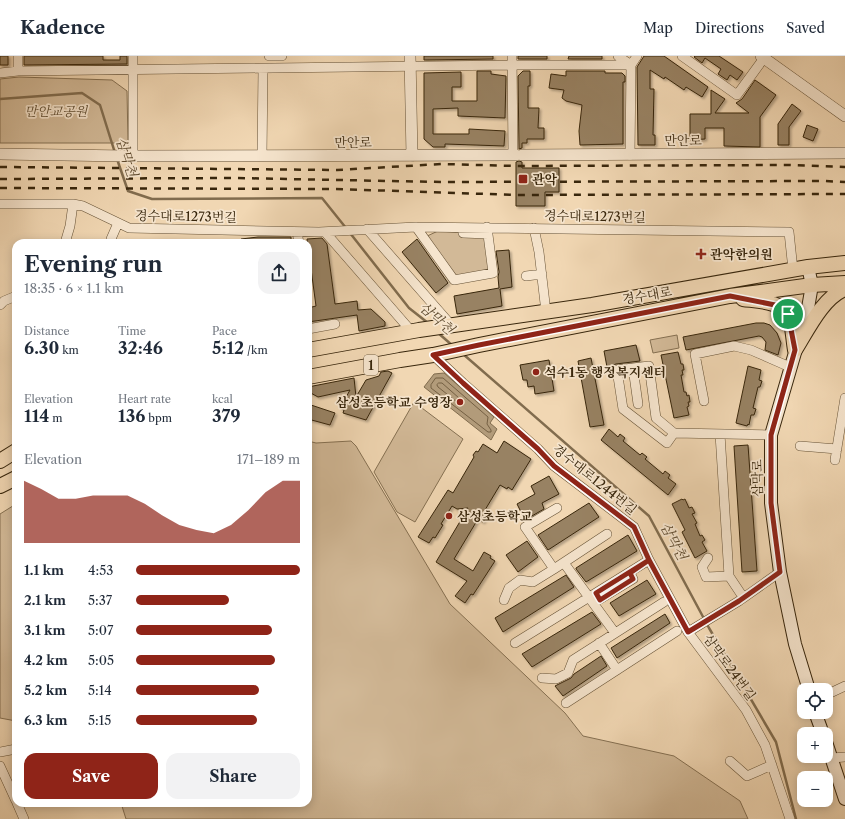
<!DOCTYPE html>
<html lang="en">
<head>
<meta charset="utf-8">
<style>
	:root { --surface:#fff; --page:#f2f2f3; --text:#1f2937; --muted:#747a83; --line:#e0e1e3; --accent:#8f2418 }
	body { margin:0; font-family:"Libre Caslon Text","Noto Serif KR",serif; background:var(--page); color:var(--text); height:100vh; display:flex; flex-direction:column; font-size:15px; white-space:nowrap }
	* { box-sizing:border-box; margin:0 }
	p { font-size:13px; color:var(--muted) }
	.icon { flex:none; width:22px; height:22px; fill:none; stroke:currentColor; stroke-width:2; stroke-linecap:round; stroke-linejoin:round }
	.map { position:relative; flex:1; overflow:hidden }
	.panel { position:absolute; left:12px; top:183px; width:300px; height:568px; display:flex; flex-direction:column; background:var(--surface); border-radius:12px; box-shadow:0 2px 10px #0003 }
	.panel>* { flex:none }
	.buttons { position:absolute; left:797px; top:627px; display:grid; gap:8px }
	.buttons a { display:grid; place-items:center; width:36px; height:36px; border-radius:8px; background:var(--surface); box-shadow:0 2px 10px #0003; font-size:20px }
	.pin { position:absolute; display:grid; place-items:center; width:34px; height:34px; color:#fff; margin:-17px; border:2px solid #fff; border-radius:50%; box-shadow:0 1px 4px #0007 }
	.round { display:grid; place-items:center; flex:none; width:42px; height:42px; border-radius:12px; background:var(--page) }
	.head { display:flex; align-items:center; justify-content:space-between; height:68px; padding:0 12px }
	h1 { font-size:22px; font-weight:700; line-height:30px }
	.metrics { display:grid; grid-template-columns:repeat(3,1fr); gap:6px; height:68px; padding:4px 12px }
	.metrics div { display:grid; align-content:center }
	.metrics b { font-size:17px; font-weight:700 }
	.metrics small { font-size:11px; font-weight:400 }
	.metrics p { font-size:11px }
	.chart { height:112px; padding:8px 12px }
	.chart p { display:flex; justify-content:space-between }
	.chart svg { width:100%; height:72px; margin-top:4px; fill:var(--accent); opacity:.7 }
	.action { display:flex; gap:8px; margin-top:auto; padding:8px 12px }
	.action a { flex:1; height:46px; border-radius:12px; background:var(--accent); color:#fff; font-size:16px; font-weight:700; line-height:46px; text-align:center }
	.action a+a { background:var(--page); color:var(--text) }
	ul { padding:0 12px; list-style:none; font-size:13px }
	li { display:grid; grid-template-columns:64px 48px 1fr; align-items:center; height:30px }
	li i { height:10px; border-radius:5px; background:var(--accent) }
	header { display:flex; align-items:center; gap:24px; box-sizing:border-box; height:56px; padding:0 20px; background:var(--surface); border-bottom:1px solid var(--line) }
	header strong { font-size:19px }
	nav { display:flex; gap:22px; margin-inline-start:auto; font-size:14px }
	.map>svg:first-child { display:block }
</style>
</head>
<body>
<header>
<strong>Kadence</strong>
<nav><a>Map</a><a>Directions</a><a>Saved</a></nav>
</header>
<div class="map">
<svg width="845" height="763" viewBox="0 0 845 763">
	<defs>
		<filter id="shadow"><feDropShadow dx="2" dy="2" stdDeviation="1" flood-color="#0004"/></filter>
	</defs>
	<rect width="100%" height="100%" fill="#f1d7b3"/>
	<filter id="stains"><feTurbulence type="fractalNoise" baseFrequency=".005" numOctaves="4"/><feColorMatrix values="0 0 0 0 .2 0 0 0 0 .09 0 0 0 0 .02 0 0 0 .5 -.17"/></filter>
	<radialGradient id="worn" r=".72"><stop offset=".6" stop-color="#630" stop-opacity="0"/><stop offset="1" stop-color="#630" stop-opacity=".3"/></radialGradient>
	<path fill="#d2b997" stroke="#857052" d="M 19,21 L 112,24 L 127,35 L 128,87 L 0,87 L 0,23 Z
		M 438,175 L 488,178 L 493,217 L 454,224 L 425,181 Z
		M 677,279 L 679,292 L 653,297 L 650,284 Z
		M 414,346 L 463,383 L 415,466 L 397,456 L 374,416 Z
		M 308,385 L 316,387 L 351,385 L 356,390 L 450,548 L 565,657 L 583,680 L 674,700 L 740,745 L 748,763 L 126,763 L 121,747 L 308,747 Z
		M 16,448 L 16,665 L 0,662 L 0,458 Z"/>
	<path fill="#b29b7a" stroke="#816c4e" d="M 444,317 L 494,361 L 490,367 L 497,373 L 491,384 L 424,331 L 434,318 Z"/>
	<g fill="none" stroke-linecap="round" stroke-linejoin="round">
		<path stroke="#756043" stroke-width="1" d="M 436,322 L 443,322 L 488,361 L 487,368 L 491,374 L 491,376 L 488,376 L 431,332 L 431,329 Z
			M 439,327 L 442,327 L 459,342 L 460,345 L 457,346 L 438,331 L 437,329 Z"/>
		<path stroke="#816c4e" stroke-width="2.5" d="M 0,43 L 82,37 L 100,49 L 115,97
			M 117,103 L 128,135 L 152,143 L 322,142 L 346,172
			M 350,177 L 409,252 L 428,267
			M 437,276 L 453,290
			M 463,298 L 649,460 L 709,572 L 776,686 L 796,763"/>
	</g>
	<path fill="#988263" stroke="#38260c" filter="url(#shadow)" d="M 0,0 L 8,0 L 8,9 L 0,9 Z
		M 24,0 L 103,0 L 103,4 L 120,4 L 120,0 L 127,0 L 127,8 L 24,9 Z
		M 424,0 L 493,0 L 493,3 L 424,4 Z
		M 518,0 L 547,0 L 547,3 L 518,3 Z
		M 569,0 L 602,0 L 602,3 L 568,3 Z
		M 644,0 L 664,0 L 708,31 L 702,41 L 686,31 L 684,34 L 665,21 L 664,23 L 650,14 L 650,33 L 654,33 L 653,79 L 655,79 L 655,89 L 638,89 L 637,11 Z
		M 695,0 L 719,0 L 743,16 L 737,24 L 730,19 L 727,24 L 718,18 L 721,13 L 705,2 L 702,7 L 694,1 Z
		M 477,15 L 491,15 L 491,18 L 506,20 L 505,62 L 458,60 L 458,52 L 433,53 L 433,78 L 469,78 L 469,73 L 505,75 L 504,90 L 445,88 L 445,91 L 433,91 L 424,83 L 424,17 L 461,16 L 461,31 L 452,31 L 452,45 L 477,45 Z
		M 523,15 L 530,15 L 530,30 L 528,30 L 528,52 L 539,52 L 538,72 L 544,72 L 544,83 L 527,83 L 527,87 L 522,87 L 522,92 L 519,93 L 518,20 Z
		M 566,15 L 605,15 L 605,17 L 622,17 L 625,20 L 625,26 L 623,26 L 623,88 L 580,89 L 579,75 L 582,49 L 566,45 L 562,42 L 564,34 L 549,32 L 551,18 L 566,20 Z
		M 755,24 L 776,39 L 760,61 L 760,91 L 724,90 L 724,72 L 705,72 L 705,83 L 690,84 L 690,58 L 711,58 L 711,34 L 725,43 L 715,57 L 749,57 L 736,47 L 742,43 Z
		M 792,48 L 801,55 L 789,71 L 789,89 L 778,89 L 778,68 Z
		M 807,69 L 818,73 L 813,85 L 803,81 Z
		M 519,105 L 522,106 L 522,112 L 559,112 L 559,136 L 545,136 L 545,150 L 516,150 L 516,106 Z
		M 258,181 L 291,181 L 291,187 L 241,187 L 241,183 Z
		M 322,182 L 327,188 L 335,248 L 357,245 L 358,254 L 371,253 L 385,266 L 385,270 L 359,275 L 357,259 L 308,266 L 308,252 L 316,250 L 307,183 Z
		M 417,183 L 448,227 L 436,237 L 402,196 Z
		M 509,194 L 512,231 L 500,233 L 502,250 L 457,258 L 454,240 L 499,232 L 498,221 L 499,216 L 496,195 Z
		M 756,267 L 764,267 L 770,269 L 777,277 L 781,287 L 778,299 L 765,294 L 766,286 L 762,281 L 759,280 L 686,294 L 683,281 Z
		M 636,289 L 640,305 L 616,308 L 607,311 L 604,295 Z
		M 678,296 L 681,308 L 683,308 L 684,314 L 682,314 L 683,319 L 681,319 L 684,336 L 686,336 L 687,340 L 689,339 L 690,346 L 688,346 L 689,350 L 687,351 L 689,359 L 674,362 L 661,299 Z
		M 591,302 L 604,369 L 590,371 L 578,305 Z
		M 549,304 L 554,335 L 535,338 L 534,330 L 528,331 L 527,324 L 523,324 L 520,309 Z
		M 748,310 L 761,314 L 759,324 L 762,325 L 760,331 L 758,331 L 753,352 L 756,353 L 754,359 L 751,359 L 749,369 L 748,368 L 747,370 L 736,367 Z
		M 388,315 L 392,317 L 366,364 L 343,357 L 344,354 L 340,352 L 350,334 L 318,341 L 309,336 L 308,331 L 354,322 L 356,341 L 366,324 L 379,320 L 381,316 Z
		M 308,348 L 335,357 L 330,369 L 308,363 Z
		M 609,373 L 618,381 L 620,378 L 625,382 L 623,385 L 640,399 L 642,397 L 647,401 L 645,403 L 663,418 L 665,415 L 670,419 L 668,422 L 676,428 L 668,439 L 601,384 Z
		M 504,385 L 531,403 L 512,434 L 508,431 L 507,433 L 500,429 L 485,454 L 488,456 L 483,466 L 478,463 L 454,503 L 473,515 L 484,496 L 491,500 L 490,502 L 495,505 L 473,539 L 471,538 L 465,547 L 455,540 L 467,525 L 436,506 L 468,452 L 457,453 L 452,450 L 441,468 L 443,469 L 435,482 L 433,481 L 429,487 L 418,481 L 448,434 L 453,437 L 474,401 L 473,399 L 476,395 L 478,396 L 483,388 L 497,397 Z
		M 748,389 L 757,515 L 742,516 L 734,390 Z
		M 549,420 L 559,438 L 542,447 L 544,453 L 525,464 L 517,448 L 535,438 L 531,430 Z
		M 682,443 L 683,444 L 685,443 L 689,452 L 692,451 L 695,457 L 692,458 L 697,467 L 695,468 L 700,480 L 702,479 L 705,484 L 702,486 L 707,495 L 695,502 L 682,476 L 685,474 L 672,448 Z
		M 589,447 L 599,461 L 548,494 L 538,479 Z
		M 628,479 L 637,495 L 586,526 L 576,513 L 576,512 Z
		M 527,485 L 538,501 L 518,516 L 506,499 Z
		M 566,519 L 574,531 L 503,576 L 495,562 Z
		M 647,524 L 656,538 L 619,560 L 610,547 Z
		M 592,556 L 601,568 L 532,611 L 522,598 Z
		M 665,558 L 670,567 L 617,602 L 611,592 Z
		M 601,600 L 607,610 L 563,640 L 555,630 L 571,622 L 574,618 Z"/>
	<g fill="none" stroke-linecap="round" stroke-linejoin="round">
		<g stroke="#665236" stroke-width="10">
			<path id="minor" d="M 18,0 L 18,15
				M 269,0 L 282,0
				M 512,0 L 513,99
				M 618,0 L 631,9
				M 682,0 L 737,39 L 764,2
				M 0,17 L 18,15 L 512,9 L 631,9
				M 630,99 L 631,9 L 637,0
				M 133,100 L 133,0
				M 262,100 L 263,13
				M 0,148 L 73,148 L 83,150 L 129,172 L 319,176 L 416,171 L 789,176 L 793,214
				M 416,171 L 454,224 L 493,217 L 487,171
				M 534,172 L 539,196 L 546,256
				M 367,173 L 452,270
				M 297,176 L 299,187
				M 325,176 L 412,276
				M 463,177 L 488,178
				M 65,187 L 70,170 L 73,148
				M 112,187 L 111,183 L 118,167
				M 526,220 L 542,218
				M 0,249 L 4,245 L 16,240
				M 308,273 L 335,268
				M 433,299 L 463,327 L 538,393 L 554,410 L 634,471 L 649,504 L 688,576 L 746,654 L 765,689 L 790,763
				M 633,312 L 638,348
				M 704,345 L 695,298 L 734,290 L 751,294 L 790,311
				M 674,377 L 656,362 L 649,310 L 617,314 L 623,353 L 667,387 L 674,377 L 771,379
				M 720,378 L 729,520 L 743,541
				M 800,390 L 837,393
				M 835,404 L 845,342
				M 557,452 L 525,471 L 554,513 L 607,478
				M 708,502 L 702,511 L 706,521 L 729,520
				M 564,507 L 615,577
				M 596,537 L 600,543 L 633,523 L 630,517
				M 504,544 L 509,532 L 520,524 L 533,526 L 554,513
				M 688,576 L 739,545 L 780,516
				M 515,587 L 649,504
				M 599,587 L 617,614
				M 542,622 L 556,623 L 568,617 L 573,604 L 664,546
				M 826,639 L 845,630
				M 566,647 L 677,575
				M 0,696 L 16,693
				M 832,702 L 845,701
				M 730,705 L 747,720 L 772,709
				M 0,710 L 16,745
				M 17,747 L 24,763"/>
		</g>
		<g stroke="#665236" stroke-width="12">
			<path id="tertiary" d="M 410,0 L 412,100
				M 761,0 L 845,60
				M 0,98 L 126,100 L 516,99
				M 522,99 L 845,97"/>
		</g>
		<g stroke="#38260c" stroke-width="14">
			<path id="secondary" d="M 808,211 L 812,229 L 808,252 L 771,379 L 771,447 L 780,516 L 795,588 L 809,634
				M 815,656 L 823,678
				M 826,686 L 845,743"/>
		</g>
		<g stroke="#38260c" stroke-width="16">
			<path id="primary" d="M 743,243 C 757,245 782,245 789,260 C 793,270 793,283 795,294
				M 308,294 L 419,274 L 592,249 L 808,211 L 845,207
				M 795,294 C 807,275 823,241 845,233
				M 308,321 L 400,304 L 433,299 L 479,289 L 730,240 L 812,229 L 845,227
				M 0,405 L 16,395
				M 0,430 L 16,422"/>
		</g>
		<use href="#minor" stroke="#f6e5ce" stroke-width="9"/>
		<use href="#tertiary" stroke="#f6e5ce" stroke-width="11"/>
		<use href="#secondary" stroke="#f6e5ce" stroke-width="12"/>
		<use href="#primary" stroke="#f1d7b3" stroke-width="14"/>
		<path stroke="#38260c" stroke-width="2.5" stroke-dasharray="7 7" stroke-linecap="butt" d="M 0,111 L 337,114 L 442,108 L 517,110 L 788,109 L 845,111
			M 0,123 L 235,122 L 441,126 L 824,125 L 845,126
			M 0,132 L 336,133 L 517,139 L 845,138"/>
	</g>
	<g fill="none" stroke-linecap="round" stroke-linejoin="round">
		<g stroke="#fff" stroke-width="8">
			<path id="route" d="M 788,258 L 780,250 L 730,240 L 479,289 L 433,299 L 463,327 L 538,393 L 554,410 L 634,471 L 649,504 L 596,537 L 600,544 L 633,523 L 630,517 L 649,504 L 688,576 L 739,545 L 780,516 L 771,447 L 771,379 L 795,294 L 788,258"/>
		</g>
		<use href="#route" stroke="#8f2418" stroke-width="5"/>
	</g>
	<g fill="#8f2418" stroke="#f6e5ce" stroke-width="1.5">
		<rect x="518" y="118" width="10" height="10" rx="2"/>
		<path d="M699 192h4v4h4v4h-4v4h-4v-4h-4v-4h4z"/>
		<circle cx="536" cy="316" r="4"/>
		<circle cx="460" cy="346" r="4"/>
		<circle cx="449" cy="460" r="4"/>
	</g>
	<g text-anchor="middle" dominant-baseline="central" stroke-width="3.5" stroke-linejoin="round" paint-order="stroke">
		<rect fill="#f6e5ce" stroke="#715f46" stroke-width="1" x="364" y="299" width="14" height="20" rx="3"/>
		<g font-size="12" font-weight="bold" fill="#38260c">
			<text x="371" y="309">1</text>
		</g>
		<g font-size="13" font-style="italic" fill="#5e4b2f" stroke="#f6e5ce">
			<text x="56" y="55">만안교공원</text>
		</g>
		<g font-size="13" fill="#38260c" stroke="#f6e5ce">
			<text x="683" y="84">만안로</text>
			<text x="353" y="86">만안로</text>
			<text transform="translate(186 160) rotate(1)">경수대로1273번길</text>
			<text transform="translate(595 160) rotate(1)">경수대로1273번길</text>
			<text transform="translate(647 239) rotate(-10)">경수대로</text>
			<text transform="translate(757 422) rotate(-91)">삼막로</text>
			<text transform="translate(595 423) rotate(39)">경수대로1244번길</text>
			<text transform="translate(730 611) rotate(54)">삼막로24번길</text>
		</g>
		<g font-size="13" font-weight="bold" fill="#38260c" stroke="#f6e5ce" text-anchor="start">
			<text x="532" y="123">관악</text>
			<text x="710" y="198">관악한의원</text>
			<text x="544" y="316">석수1동 행정복지센터</text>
			<text x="452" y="346" text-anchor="end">삼성초등학교 수영장</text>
			<text x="457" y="460">삼성초등학교</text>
		</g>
		<g font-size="14" font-style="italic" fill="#5d492d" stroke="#f6e5ce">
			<text transform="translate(127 101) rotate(72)">삼막천</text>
			<text transform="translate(437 262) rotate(41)">삼막천</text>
			<text transform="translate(674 485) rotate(62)">삼막천</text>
		</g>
	</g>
	<rect width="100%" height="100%" filter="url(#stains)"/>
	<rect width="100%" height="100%" fill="url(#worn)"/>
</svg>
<div class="buttons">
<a><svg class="icon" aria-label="locate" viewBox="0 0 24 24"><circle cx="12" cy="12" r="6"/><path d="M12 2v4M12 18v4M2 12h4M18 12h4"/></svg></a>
<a>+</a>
<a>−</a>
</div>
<div class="pin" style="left:788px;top:258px;background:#1e9e55"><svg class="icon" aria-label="arrive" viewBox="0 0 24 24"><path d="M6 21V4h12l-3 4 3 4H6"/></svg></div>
<section class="panel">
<div class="head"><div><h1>Evening run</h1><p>18:35 · 6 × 1.1 km</p></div><a class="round"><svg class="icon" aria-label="share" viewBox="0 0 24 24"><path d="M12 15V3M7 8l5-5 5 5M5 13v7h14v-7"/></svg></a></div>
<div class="metrics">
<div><p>Distance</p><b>6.30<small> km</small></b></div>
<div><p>Time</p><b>32:46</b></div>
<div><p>Pace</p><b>5:12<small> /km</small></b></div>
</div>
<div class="metrics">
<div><p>Elevation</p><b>114<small> m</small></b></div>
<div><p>Heart rate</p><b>136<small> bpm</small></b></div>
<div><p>kcal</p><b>379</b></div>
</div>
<div class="chart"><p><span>Elevation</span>171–189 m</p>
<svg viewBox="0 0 160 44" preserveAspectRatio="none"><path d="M0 44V6L10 11L20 17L30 17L40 15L50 15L60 15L70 20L80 27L90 33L100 36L110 38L120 33L130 24L140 13L150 6L160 6V44z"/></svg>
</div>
<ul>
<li><b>1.1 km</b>4:53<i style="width:100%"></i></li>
<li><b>2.1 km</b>5:37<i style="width:57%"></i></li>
<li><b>3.1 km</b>5:07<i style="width:83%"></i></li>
<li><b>4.2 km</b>5:05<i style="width:85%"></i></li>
<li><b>5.2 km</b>5:14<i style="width:75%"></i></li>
<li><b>6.3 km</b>5:15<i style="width:74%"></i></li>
</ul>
<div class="action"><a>Save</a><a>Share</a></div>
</section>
</div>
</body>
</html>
